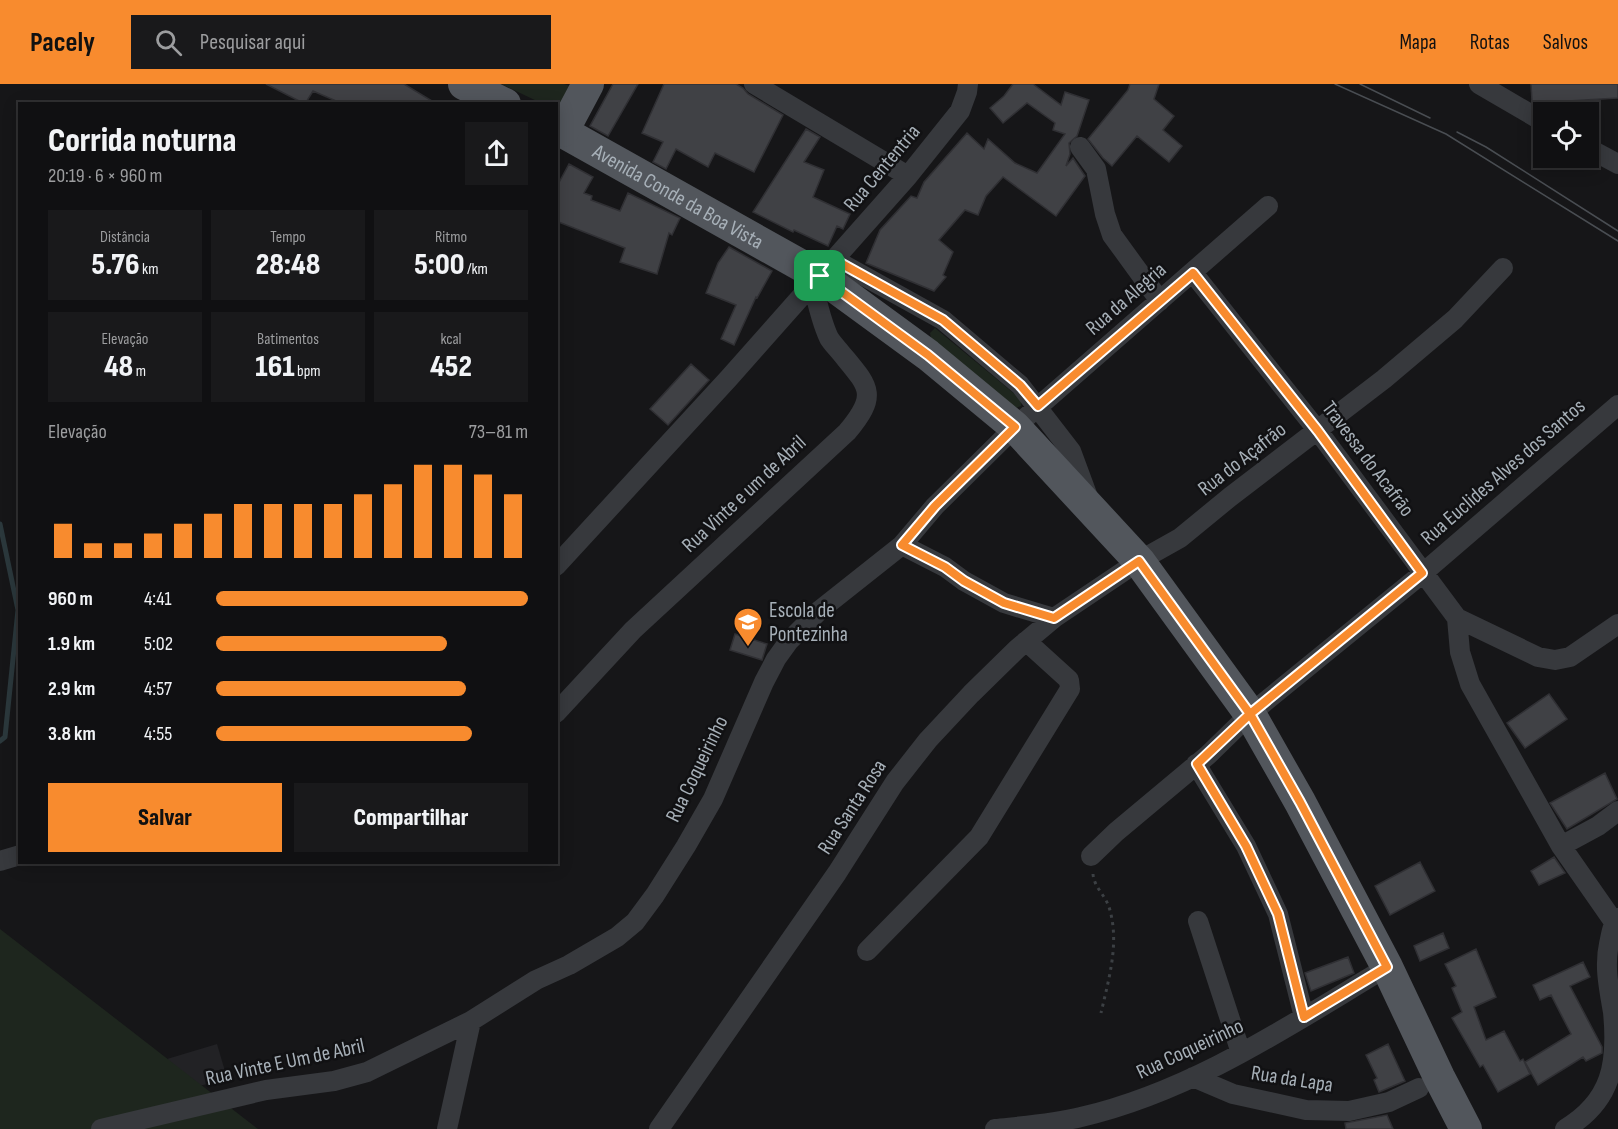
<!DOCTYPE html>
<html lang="pt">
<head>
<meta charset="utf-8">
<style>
	:root { --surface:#101012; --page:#19191b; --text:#f1f3f6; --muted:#9c9d9f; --line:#303032; --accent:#f88b2e }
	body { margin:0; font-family:"Sofia Sans Condensed",sans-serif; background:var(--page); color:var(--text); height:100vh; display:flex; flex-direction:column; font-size:22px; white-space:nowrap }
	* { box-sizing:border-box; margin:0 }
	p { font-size:20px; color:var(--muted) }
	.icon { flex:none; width:33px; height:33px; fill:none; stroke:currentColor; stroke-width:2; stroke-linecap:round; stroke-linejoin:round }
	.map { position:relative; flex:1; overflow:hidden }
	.sheet { position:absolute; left:18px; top:18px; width:540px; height:762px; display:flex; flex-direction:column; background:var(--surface); border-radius:0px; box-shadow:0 3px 15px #0003,0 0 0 2px var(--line) }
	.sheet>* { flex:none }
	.controls { position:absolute; left:1533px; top:18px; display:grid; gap:12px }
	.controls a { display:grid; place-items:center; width:66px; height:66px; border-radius:0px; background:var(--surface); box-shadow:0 3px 15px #0003,0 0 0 2px var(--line); font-size:30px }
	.pin { position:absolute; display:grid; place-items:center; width:51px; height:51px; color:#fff; margin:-26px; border-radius:12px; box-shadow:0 3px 9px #0006 }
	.round { display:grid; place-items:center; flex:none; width:63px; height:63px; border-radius:0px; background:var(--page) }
	.head { display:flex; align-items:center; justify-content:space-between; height:102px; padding:0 30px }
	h1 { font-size:33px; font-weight:800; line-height:45px }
	.metrics { display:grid; grid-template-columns:repeat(3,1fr); gap:9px; height:102px; padding:6px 30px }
	.metrics div { display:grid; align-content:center; border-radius:0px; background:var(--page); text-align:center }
	.metrics b { font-size:30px; font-weight:800 }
	.metrics small { font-size:16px; font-weight:400 }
	.metrics p { font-size:16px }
	.chart { height:168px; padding:12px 30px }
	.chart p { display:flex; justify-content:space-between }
	.chart svg { width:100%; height:108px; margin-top:6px; stroke:var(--accent); stroke-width:6 }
	.button { display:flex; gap:12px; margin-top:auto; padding:12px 30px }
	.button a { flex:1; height:69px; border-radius:0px; background:var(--accent); color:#111; font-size:24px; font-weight:800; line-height:69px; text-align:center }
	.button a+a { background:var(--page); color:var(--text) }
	ul { padding:0 30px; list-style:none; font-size:20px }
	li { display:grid; grid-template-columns:96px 72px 1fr; align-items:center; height:45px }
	li i { height:15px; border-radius:8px; background:var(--accent) }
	header { display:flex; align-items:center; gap:36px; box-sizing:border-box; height:84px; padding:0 30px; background:var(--accent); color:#111 }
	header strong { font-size:28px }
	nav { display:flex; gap:33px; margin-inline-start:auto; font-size:21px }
	.search { width:420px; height:54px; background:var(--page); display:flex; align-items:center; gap:15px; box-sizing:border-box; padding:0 21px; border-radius:0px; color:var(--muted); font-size:22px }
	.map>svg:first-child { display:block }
</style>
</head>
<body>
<header>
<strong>Pacely</strong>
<div class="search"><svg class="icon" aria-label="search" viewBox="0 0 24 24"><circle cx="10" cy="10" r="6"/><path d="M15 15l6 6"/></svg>Pesquisar aqui</div>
<nav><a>Mapa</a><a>Rotas</a><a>Salvos</a></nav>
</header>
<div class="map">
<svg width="1618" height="1045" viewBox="0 0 1618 1045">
	<rect width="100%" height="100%" fill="#161618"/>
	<path fill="#222225" d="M 217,960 L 227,994 L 94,1033 L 84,1000 Z"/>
	<path fill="#1e261e" d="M 501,0 L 564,0 L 570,2 L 557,27 L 556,20 L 541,19 Z
		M 935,244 L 1022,316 L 1021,322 L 1016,324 L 931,254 L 930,249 Z
		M 0,845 L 258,1045 L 0,1045 Z"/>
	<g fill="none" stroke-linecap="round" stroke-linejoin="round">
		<path stroke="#2b383c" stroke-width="5" d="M 0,440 L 18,526 L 5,653 L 0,657"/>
	</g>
	<path fill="#404145" stroke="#303034" stroke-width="1.5" d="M 266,0 L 404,0 L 437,20 L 343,20 L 313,7 L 305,20 Z
		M 613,0 L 638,0 L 608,52 L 590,42 Z
		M 664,0 L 736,0 L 743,4 L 748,10 L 783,31 L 754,88 L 715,69 L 708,83 L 676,65 L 666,85 L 653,78 L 663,58 L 642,49 Z
		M 1013,0 L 1033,0 L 1061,21 L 1065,8 L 1089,16 L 1077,52 L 1069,59 L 1070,70 L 1066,82 L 1073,74 L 1085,92 L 1056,132 L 1003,93 L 986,112 L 978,131 L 965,126 L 939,156 L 953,168 L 943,191 L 946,193 L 934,207 L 866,179 L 880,146 L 911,112 L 917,114 L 924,98 L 967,49 L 984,65 L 988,55 L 1015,79 L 1037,89 L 1065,50 L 1053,46 L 1055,39 L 1027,19 L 1003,39 L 990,24 L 1004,12 Z
		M 1130,0 L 1159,0 L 1154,15 L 1174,32 L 1163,46 L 1182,62 L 1169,78 L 1137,52 L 1112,82 L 1103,74 L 1088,55 L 1128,6 Z
		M 1531,0 L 1618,0 L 1618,14 L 1535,19 L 1532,17 Z
		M 806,45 L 820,53 L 804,78 L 824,86 L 813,113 L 850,130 L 843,145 L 837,142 L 828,162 L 794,146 L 793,148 L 753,128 Z
		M 569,80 L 593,93 L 584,109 L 592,112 L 591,116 L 620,127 L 628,109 L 680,134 L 672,151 L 669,149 L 657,190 L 620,178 L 625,164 L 556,137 L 556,104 Z
		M 729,163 L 772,187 L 757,214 L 756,213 L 734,261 L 721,255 L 736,221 L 706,209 L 718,179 Z
		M 691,280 L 709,296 L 668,341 L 650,325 Z
		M 735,550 L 767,560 L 762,576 L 730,566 Z
		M 1549,610 L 1567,635 L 1525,664 L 1507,639 Z
		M 1605,689 L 1617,715 L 1567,745 L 1550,719 Z
		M 1554,773 L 1565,789 L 1539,801 L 1531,787 Z
		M 1420,778 L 1435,807 L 1390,831 L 1375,802 Z
		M 1443,849 L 1449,864 L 1420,877 L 1414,862 Z
		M 1476,865 L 1496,913 L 1474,923 L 1486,956 L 1504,947 L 1520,977 L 1523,975 L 1530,990 L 1498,1008 L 1483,981 L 1480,983 L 1452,934 L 1462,928 L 1452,904 L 1456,902 L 1445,880 Z
		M 1348,873 L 1354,889 L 1311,907 L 1305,889 Z
		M 1583,878 L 1590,893 L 1570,902 L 1602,963 L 1602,969 L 1586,977 L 1583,973 L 1538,1001 L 1525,978 L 1571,950 L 1551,911 L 1540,916 L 1533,901 Z
		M 1388,960 L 1405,997 L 1379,1008 L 1374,996 L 1377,994 L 1366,971 Z
		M 1387,1031 L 1393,1045 L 1346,1045 L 1345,1039 Z"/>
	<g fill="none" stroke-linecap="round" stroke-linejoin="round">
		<path stroke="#3c4044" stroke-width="3" stroke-dasharray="3 4.5" stroke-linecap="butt" d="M 1093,790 C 1094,803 1105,811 1109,823 C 1120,858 1109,894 1101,929"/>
		<path stroke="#37393d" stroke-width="20" d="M 754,0 L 908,92
			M 1479,0 L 1544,38
			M 1080,63 L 1096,85 L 1105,130 L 1112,151 L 1160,217
			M 1588,64 L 1618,80
			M 835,176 L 943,236 L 1020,301 L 1071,367 L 1088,413
			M 1193,189 L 1318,347 L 1457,534 L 1538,573 L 1555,576 L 1570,573 L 1618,540
			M 902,461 L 945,483 L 964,497 L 1004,519 L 1054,534
			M 556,482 L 729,294 L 908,92 L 960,27 L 967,8 L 968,0
			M 1457,534 L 1460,568 L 1470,600 L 1561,762 L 1614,838
			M 556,629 L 633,546 L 847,348 C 879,310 869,303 841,269 C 837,264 832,259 829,254 C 821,237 817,218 813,200
			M 1196,680 L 1246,762 L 1278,830 L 1304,933
			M 1561,762 L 1598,742 L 1618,727
			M 1091,772 L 1116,748 L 1208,671 L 1250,630 L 1423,489 L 1618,321
			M 0,777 L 20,771
			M 1198,837 L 1241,969
			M 867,867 L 979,753 L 1070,605 L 1069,596 L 1026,557
			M 1193,993 L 1233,1010 L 1306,1026 L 1349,1027 L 1389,1018 L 1419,1004
			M 101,1045 L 266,1006 L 334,997 L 367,988 L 471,937 L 536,896 L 569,881 L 617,853 L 635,838 L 655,811 L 686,762 L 713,715 L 764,598 L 776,575 L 789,557 L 820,526 L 902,461 L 935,422 L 1015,343 L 1268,122
			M 447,1045 L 471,937
			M 659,1045 L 837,789 L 895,698 L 928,656 L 971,610 L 1017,565 L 1054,534 L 1139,477 L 1180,454 L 1230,413 L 1384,295 L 1455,235 L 1503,184
			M 995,1045 C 1024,1042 1053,1040 1081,1033 C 1193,1007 1290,941 1387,883
			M 1565,1045 C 1612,1017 1618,979 1613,928 C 1609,905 1604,882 1609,860 C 1611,851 1612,841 1618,834"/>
		<g stroke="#52565c" stroke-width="32">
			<path d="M 464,0 L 505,20"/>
			<path id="s1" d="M 556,44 L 820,192 L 928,271 L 1015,343 L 1139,477 L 1250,630 L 1300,718 L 1387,883 L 1439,993 L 1466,1045"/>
			<path d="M 563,47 L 588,0"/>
		</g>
		<path stroke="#494d52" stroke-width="1.5" d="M 1335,0 L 1446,50 L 1618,157
			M 1360,0 L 1430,34
			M 1457,48 L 1486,63 L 1618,147"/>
	</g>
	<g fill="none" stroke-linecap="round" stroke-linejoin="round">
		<g stroke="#fff" stroke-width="12">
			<path id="route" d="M 820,192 L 928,271 L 1015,343 L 935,422 L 902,461 L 945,483 L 964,497 L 1004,519 L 1054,534 L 1139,477 L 1250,630 L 1197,680 L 1246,762 L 1278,830 L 1304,933 L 1387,883 L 1300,718 L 1250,630 L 1422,489 L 1318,347 L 1193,189 L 1038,322 L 1020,301 L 943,236 L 835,176 L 820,192"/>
		</g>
		<use href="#route" stroke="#f88b2e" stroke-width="8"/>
	</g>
	<defs>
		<g id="school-pin" transform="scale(1.5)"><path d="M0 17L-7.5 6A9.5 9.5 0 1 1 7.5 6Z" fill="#f88b2e" stroke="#111113"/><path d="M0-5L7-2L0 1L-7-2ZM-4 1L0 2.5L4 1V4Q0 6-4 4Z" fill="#fff"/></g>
	</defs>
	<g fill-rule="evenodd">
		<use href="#school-pin" x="748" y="538"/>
	</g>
	<g text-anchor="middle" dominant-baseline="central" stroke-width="5" stroke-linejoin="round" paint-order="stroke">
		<g font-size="21" fill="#a7b0b8" stroke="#111113">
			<text transform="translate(882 84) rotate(-50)">Rua Cententria</text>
			<text stroke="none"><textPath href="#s1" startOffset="140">Avenida Conde da Boa Vista</textPath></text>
			<text transform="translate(1126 215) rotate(-41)">Rua da Alegria</text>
			<text transform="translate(1242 375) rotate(-38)">Rua do Açafrão</text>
			<text transform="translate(1368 375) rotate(53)">Travessa do Acafrão</text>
			<text transform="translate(1503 388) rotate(-41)">Rua Euclides Alves dos Santos</text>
			<text transform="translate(744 410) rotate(-43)">Rua Vinte e um de Abril</text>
			<text transform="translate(697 685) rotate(-64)">Rua Coqueirinho</text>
			<text transform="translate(852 723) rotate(-57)">Rua Santa Rosa</text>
			<text transform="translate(1190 965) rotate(-25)">Rua Coqueirinho</text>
			<text transform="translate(285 978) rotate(-12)">Rua Vinte E Um de Abril</text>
			<text transform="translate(1292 995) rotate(9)">Rua da Lapa</text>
		</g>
		<g font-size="21" fill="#a7b0b8" stroke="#111113" text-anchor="start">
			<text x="769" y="526">Escola de<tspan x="769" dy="24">Pontezinha</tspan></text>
		</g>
	</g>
</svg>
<div class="controls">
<a><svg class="icon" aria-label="locate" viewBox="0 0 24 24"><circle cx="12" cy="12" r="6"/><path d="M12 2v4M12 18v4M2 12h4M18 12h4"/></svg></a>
</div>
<div class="pin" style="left:820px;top:192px;background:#1e9e55"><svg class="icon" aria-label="arrive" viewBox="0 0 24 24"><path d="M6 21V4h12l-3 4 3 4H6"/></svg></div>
<section class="sheet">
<div class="head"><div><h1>Corrida noturna</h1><p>20:19 · 6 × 960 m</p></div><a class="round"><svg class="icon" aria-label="share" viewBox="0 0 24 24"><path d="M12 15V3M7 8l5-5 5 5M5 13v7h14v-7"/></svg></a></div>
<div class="metrics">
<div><p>Distância</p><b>5.76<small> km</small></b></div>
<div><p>Tempo</p><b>28:48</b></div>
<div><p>Ritmo</p><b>5:00<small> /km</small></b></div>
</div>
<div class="metrics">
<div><p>Elevação</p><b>48<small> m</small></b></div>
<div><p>Batimentos</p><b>161<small> bpm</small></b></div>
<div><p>kcal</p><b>452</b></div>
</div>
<div class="chart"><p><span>Elevação</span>73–81 m</p>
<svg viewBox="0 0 160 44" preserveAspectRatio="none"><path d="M5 44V30M15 44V38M25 44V38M35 44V34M45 44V30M55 44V26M65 44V22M75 44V22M85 44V22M95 44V22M105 44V18M115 44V14M125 44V6M135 44V6M145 44V10M155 44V18"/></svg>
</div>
<ul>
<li><b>960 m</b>4:41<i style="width:100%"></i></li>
<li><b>1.9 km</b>5:02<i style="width:74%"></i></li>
<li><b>2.9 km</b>4:57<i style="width:80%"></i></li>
<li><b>3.8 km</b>4:55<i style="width:82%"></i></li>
</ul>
<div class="button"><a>Salvar</a><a>Compartilhar</a></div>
</section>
</div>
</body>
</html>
